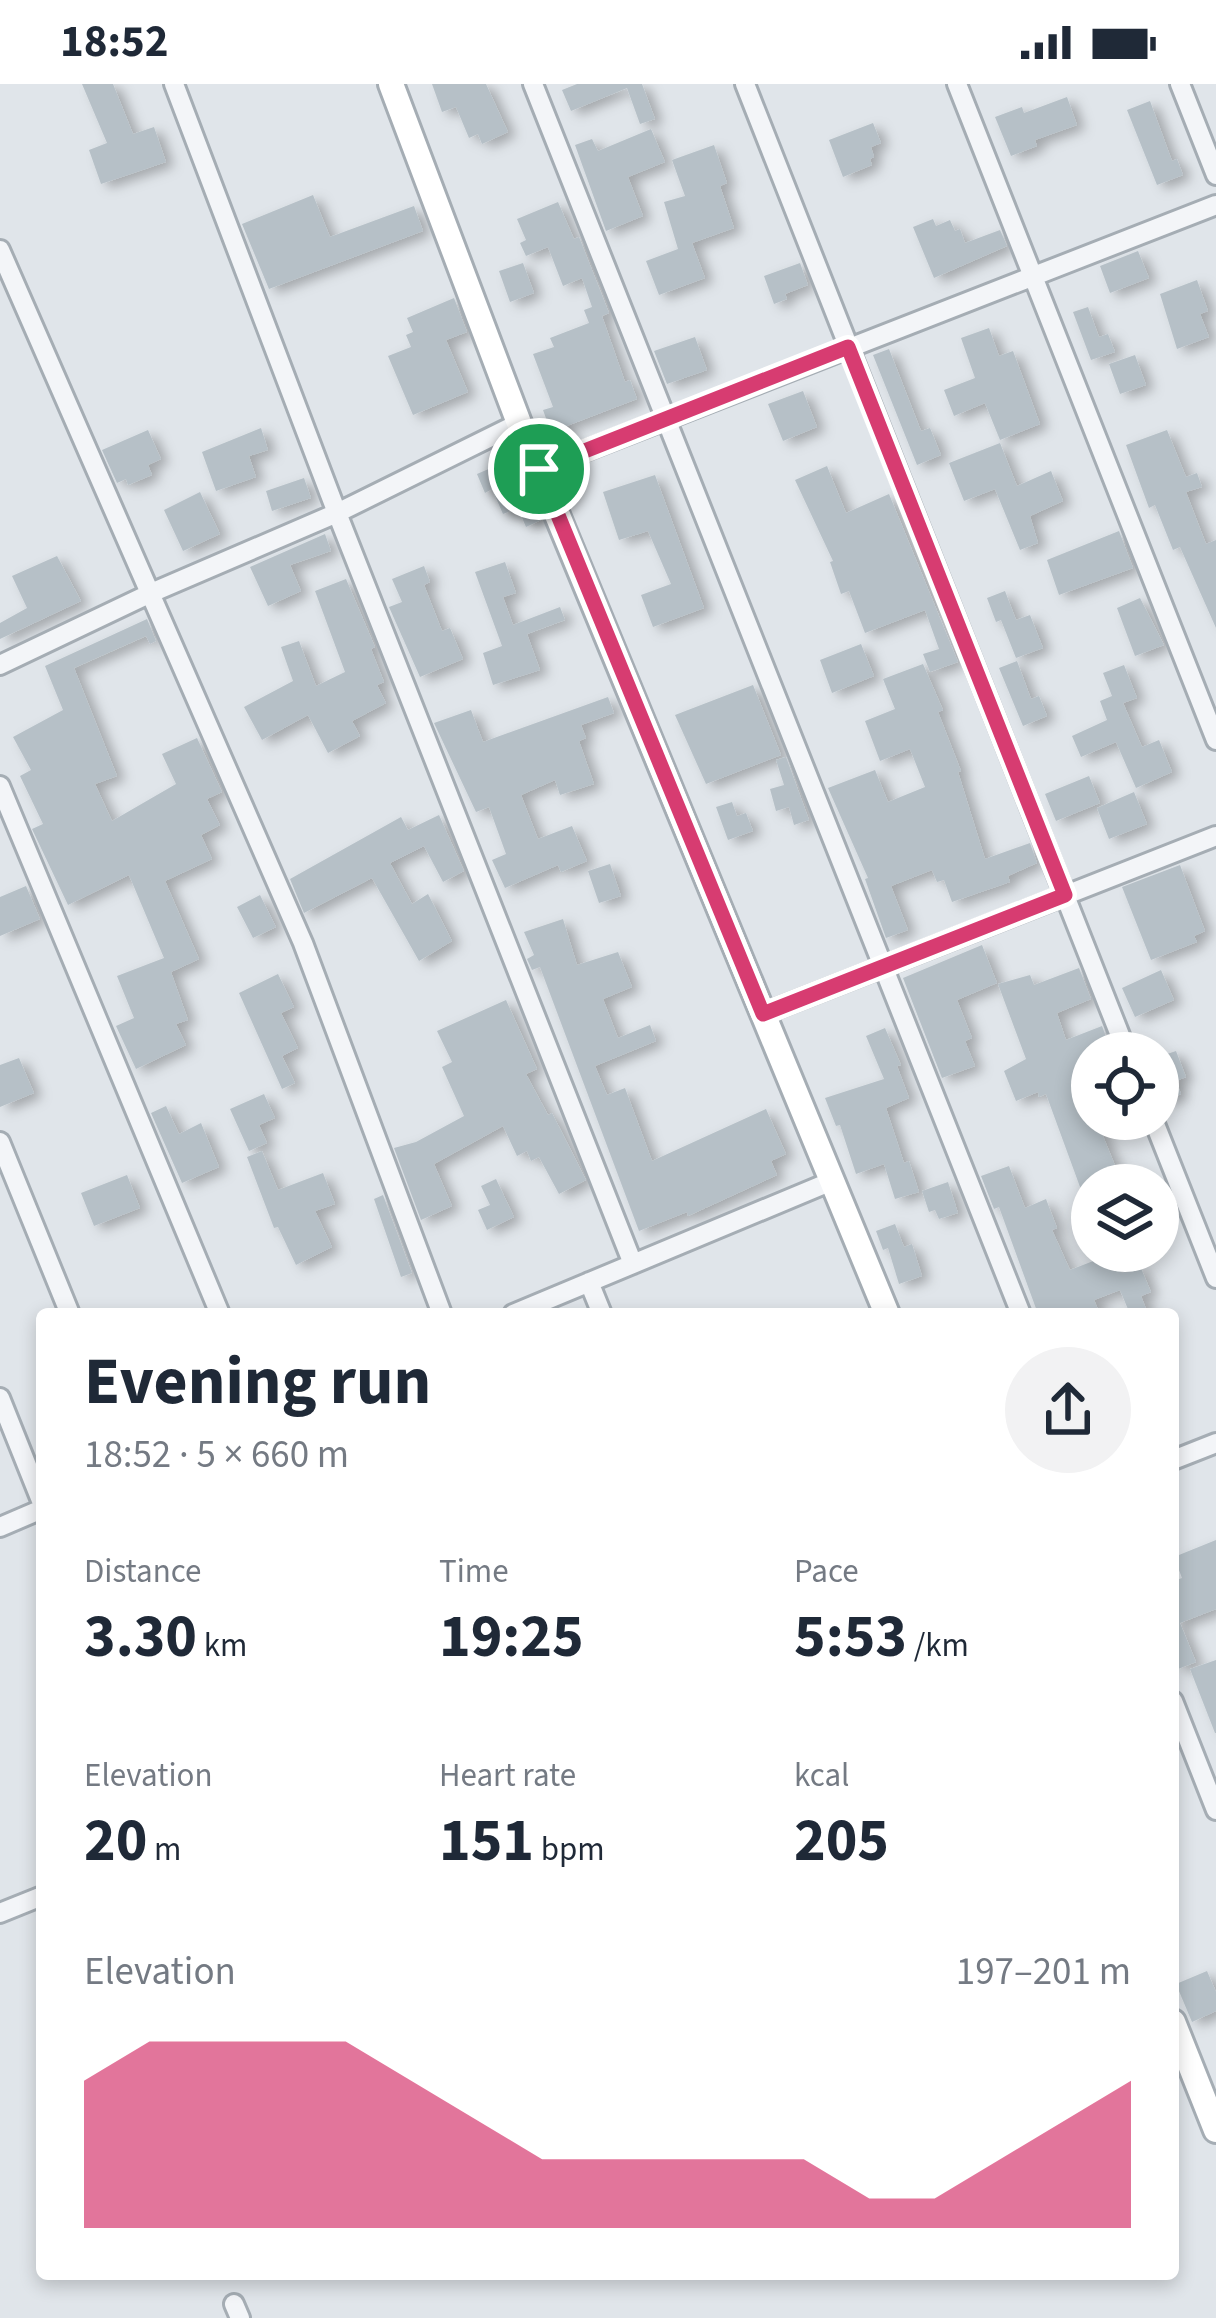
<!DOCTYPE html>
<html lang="en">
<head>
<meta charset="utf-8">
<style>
	:root { --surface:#fff; --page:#f2f2f3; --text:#1f2937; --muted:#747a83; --accent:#d73c71 }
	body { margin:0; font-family:"Source Sans 3",sans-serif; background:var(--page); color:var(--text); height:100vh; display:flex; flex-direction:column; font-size:45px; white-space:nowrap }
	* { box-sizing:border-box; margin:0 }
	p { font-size:39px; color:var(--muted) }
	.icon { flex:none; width:66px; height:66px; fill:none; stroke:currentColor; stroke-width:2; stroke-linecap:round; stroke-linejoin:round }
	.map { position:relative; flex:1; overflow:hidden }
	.sheet { position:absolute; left:36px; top:1224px; width:1143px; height:972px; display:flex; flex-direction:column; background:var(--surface); border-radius:12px; box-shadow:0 6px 18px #0003 }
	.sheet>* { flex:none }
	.controls { position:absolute; left:1071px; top:948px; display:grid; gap:24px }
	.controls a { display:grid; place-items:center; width:108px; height:108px; border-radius:50%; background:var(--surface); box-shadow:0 6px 18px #0003; font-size:60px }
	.pin { position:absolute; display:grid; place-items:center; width:102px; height:102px; color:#fff; margin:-51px; border:6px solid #fff; border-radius:50%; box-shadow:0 3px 12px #0007 }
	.round { display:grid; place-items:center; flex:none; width:126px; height:126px; border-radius:63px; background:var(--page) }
	.headline { display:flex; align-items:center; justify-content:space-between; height:204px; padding:0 48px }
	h1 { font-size:66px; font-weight:700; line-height:90px }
	.figures { display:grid; grid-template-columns:repeat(3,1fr); gap:18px; height:204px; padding:12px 48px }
	.figures div { display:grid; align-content:center }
	.figures b { font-size:60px; font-weight:700 }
	.figures small { font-size:33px; font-weight:400 }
	.figures p { font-size:33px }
	.chart { height:336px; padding:24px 48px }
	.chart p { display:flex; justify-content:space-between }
	.chart svg { width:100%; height:216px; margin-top:12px; fill:var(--accent); opacity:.7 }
	.status { display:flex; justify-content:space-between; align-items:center; height:84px; padding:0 60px; background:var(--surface); direction:ltr }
	.status svg { height:33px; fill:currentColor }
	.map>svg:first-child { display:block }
</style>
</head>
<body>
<div class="status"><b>18:52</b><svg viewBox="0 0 49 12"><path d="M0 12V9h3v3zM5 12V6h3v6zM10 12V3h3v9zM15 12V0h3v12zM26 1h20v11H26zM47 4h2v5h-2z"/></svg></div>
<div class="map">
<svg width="1216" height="2234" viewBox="0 0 1216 2234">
	<defs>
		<filter id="shadow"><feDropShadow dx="8" dy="4.5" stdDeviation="6" flood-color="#0004"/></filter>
	</defs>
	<rect width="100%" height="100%" fill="#e0e5ea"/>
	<path fill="#b6c0c7" filter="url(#shadow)" d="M 82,0 L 113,0 L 133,50 L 154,43 L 166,78 L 101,100 L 89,66 L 107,59 Z
		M 432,0 L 486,0 L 508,48 L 482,60 L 478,50 L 469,54 L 456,23 L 442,28 Z
		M 577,0 L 642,0 L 655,35 L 640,40 L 627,4 L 571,27 L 562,6 Z
		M 1067,13 L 1077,41 L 1035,56 L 1037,62 L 1011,72 L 995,33 L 1022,23 L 1024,29 Z
		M 1150,17 L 1172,77 L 1177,75 L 1183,91 L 1157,101 L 1127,26 Z
		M 873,39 L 881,59 L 871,63 L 874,73 L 870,75 L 872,81 L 843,93 L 829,56 Z
		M 651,45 L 665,78 L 628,93 L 643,132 L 606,147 L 575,61 L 592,55 L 598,67 Z
		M 714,61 L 727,99 L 720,102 L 734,144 L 692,159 L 705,194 L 659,211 L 646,177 L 678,165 L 664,118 L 685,112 L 672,76 Z
		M 313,111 L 330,153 L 414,122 L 423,147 L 269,205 L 242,140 Z
		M 558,118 L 574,155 L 579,153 L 609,229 L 602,232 L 625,298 L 630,296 L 637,315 L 551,348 L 543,326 L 553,323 L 533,270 L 554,263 L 550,254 L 589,239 L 584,226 L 592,223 L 582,194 L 563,202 L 548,163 L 526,172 L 520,159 L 526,156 L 517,135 Z
		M 933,135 L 936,142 L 950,136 L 955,147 L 960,145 L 965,159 L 1000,146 L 1007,162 L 934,194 L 913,143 Z
		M 1138,167 L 1149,194 L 1110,209 L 1100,182 Z
		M 523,179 L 534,209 L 510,218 L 499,187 Z
		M 800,179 L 808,201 L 785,210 L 787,215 L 774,220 L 764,192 Z
		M 1197,196 L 1208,227 L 1200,230 L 1209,253 L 1177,265 L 1160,210 Z
		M 454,214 L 467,248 L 446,256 L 468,308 L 413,331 L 388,272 L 411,263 L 406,251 L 413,248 L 407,234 Z
		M 1088,223 L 1099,253 L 1108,250 L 1115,268 L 1091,276 L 1073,228 Z
		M 989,244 L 999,272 L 1013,267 L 1040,340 L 1000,356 L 985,319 L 954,332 L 944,306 L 975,294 L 961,254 Z
		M 695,253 L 707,286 L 667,300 L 654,267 Z
		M 889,265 L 921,347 L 930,344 L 941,371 L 917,381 L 873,271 Z
		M 1135,271 L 1146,301 L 1120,310 L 1109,280 Z
		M 803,307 L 817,343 L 783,357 L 768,320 Z
		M 261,344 L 268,366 L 249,372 L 256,393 L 216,407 L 202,368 Z
		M 148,346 L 161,375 L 148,381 L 152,391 L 128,401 L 126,395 L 117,399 L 102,366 Z
		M 1167,346 L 1186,393 L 1197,389 L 1202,403 L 1186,408 L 1206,460 L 1216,456 L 1216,544 L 1180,463 L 1173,466 L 1155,421 L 1149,424 L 1126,361 Z
		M 1000,359 L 1017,402 L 1051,387 L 1063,417 L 1030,432 L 1038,459 L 1020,466 L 995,405 L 964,417 L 949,379 Z
		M 514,374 L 541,436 L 526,443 L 518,424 L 503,430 L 492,405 L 485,409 L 477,390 Z
		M 827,382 L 846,429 L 889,410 L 958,578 L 930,588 L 923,570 L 939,565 L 925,526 L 865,549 L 849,507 L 841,510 L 830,478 L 833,477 L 795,396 Z
		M 655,391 L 704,524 L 653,543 L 641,511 L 671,500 L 648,447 L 619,456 L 603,408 Z
		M 304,394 L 311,414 L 272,427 L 266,407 Z
		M 200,408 L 220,450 L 183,467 L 164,426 Z
		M 1119,447 L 1133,484 L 1059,511 L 1047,476 Z
		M 325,450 L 331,467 L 290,481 L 301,507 L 268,522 L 250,483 Z
		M 57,472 L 81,517 L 0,555 L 0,539 L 27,524 L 12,492 Z
		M 505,478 L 516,509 L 503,513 L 513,541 L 560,523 L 565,536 L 527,550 L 540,586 L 493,601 L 483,569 L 502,562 L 475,488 Z
		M 424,482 L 430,498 L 424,501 L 442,547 L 450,544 L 463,575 L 420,593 L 389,523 L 402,518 L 392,495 Z
		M 346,495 L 375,563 L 371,565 L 384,598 L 377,601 L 386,619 L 352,637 L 360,652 L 328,669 L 308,631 L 262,656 L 244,623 L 293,597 L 281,563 L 299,557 L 316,602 L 345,588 L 315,507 Z
		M 1005,507 L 1016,536 L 1030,531 L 1043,564 L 1016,574 L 1001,536 L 996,538 L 987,514 Z
		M 1140,514 L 1164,561 L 1135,572 L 1117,524 Z
		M 147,535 L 156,557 L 150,560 L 146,552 L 74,584 L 117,692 L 95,700 L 112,737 L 176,700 L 162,670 L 197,654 L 222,708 L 207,715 L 220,741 L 201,751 L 212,775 L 165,797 L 199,875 L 171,888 L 188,936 L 176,940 L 186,961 L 136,985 L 116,942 L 134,934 L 117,892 L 164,874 L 129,791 L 68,821 L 32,745 L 43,740 L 20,692 L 31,686 L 13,653 L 63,626 L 45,582 Z
		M 861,560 L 874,592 L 832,609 L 820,576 Z
		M 1017,577 L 1031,615 L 1039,612 L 1047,632 L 1023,642 L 999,584 Z
		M 923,580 L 943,626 L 938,628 L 961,687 L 958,688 L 985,775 L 1030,759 L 1037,779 L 1008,792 L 1010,798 L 952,818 L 944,796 L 937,798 L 932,786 L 891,802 L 908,846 L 886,854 L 865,795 L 868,794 L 828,704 L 875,686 L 888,718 L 925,703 L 910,665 L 880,677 L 865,637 L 895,625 L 883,595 Z
		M 1124,581 L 1137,614 L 1123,619 L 1142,663 L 1159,656 L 1172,688 L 1136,704 L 1116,658 L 1081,673 L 1072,652 L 1107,636 L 1100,617 L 1112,612 L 1103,589 Z
		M 753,601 L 781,671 L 706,700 L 675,631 Z
		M 608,613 L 614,629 L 581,641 L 586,654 L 579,657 L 594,700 L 560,711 L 555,696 L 521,711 L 538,755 L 572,742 L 587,777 L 561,788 L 558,781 L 505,804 L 492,776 L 506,770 L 489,723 L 476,728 L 434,639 L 471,626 L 483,658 Z
		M 786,673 L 809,736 L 794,741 L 789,723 L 776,727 L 770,705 L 784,701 L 776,676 Z
		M 1089,692 L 1100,719 L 1056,737 L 1045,710 Z
		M 1134,708 L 1147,740 L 1109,755 L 1097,724 Z
		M 732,718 L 737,732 L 746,729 L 753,747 L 728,756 L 716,723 Z
		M 439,731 L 464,787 L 443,798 L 424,762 L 390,779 L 412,820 L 428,810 L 452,857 L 419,877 L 372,794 L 304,829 L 290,795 L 401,733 L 408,746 Z
		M 610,780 L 621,812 L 599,819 L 588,787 Z
		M 1180,781 L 1205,847 L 1194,852 L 1197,858 L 1151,876 L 1122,803 Z
		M 26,802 L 40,835 L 0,852 L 0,813 Z
		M 260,811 L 276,843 L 253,854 L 237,823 Z
		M 563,835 L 577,881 L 618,868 L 632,903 L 603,915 L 618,954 L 650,941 L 656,957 L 595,982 L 607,1011 L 625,1004 L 652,1077 L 766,1025 L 786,1070 L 771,1077 L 777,1091 L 688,1132 L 687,1128 L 639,1147 L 540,883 L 532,886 L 527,875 L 534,871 L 524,848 Z
		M 982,861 L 997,899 L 957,916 L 972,954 L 965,957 L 975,982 L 942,994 L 903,894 Z
		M 1079,884 L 1091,915 L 1057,929 L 1066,956 L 1102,942 L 1112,969 L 1092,969 L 1092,984 L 1085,987 L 1092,1004 L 1092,1035 L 1096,1035 L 1123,1101 L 1092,1101 L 1091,1133 L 1046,1010 L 1039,1013 L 1038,1008 L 1016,1017 L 1004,987 L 1026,975 L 998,900 L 1030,891 L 1034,901 Z
		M 1161,886 L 1174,916 L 1135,933 L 1122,904 Z
		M 278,890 L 294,923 L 281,929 L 298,964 L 282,972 L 295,999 L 282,1005 L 239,909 Z
		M 506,916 L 537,985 L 526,990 L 548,1031 L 552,1029 L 586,1096 L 559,1110 L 539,1073 L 531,1077 L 527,1067 L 517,1072 L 503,1042 L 434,1080 L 452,1122 L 421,1136 L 394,1064 L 416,1058 L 464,1032 L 442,983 L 452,978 L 437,947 Z
		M 885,944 L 901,981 L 897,982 L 909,1014 L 886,1024 L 904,1079 L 909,1077 L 919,1108 L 895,1115 L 884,1080 L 856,1090 L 840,1041 L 836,1042 L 825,1014 L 884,995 L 866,952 Z
		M 1176,967 L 1186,993 L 1176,997 L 1181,1010 L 1164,1017 L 1158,999 L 1158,973 Z
		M 19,974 L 34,1009 L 0,1023 L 0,981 Z
		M 264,1010 L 275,1034 L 259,1041 L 267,1059 L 249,1067 L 230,1025 Z
		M 166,1022 L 179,1050 L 201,1039 L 219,1083 L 182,1099 L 151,1029 Z
		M 262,1067 L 278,1106 L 323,1089 L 335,1120 L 315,1127 L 332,1163 L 296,1181 L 278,1143 L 274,1144 L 247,1073 Z
		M 1009,1082 L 1025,1124 L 1046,1115 L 1057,1144 L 1052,1146 L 1070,1186 L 1114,1169 L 1122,1189 L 1140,1182 L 1151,1208 L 1141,1212 L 1148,1230 L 1130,1230 L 1120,1206 L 1094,1216 L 1100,1230 L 1038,1230 L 999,1123 L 994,1125 L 981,1092 Z
		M 127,1091 L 140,1124 L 94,1142 L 81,1109 Z
		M 496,1095 L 514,1133 L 487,1146 L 478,1126 L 490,1121 L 481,1102 Z
		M 948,1098 L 958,1129 L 939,1135 L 935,1126 L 929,1128 L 922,1107 Z
		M 383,1111 L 412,1189 L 401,1193 L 374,1115 Z
		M 895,1140 L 904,1163 L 912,1160 L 922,1192 L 899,1200 L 888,1164 L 883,1166 L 876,1147 Z
		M 1216,1456 L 1216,1525 L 1180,1539 L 1196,1578 L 1178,1585 L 1173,1572 L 1173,1497 L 1182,1494 L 1174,1473 Z
		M 1216,1576 L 1216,1649 L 1215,1649 L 1190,1585 Z
		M 1207,1887 L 1216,1908 L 1216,1927 L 1192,1938 L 1176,1900 Z"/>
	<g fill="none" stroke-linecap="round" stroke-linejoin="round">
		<g stroke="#a5adb4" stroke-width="24">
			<path id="street" d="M 174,0 L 337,429 L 633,1180
				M 533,0 L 1021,1230
				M 745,0 L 1127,969
				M 957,0 L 1216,656
				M 1180,0 L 1216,91
				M 0,166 L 303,859 L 442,1230
				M 539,385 L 1216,121
				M 0,581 L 151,509 L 337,429 L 519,339
				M 0,702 L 220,1230
				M 763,930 L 1216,752
				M 1153,1035 L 1216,1194
				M 0,1058 L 70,1230
				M 589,1198 L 602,1230
				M 513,1230 L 832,1097
				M 0,1314 L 42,1419
				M 1173,1376 L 1216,1359
				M 0,1443 L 42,1425
				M 1173,1617 L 1216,1726
				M 0,1829 L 42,1812
				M 234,2220 L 240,2234"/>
		</g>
		<g stroke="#a5adb4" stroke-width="30">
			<path id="secondary" d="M 391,0 L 519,339 L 887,1230
				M 1173,1938 L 1216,2046"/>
		</g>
		<use href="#street" stroke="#f3f5f8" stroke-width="18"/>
		<use href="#secondary" stroke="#fff" stroke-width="24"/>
	</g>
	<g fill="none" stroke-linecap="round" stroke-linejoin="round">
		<g stroke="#fff" stroke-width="24">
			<path id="route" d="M 848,263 L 1065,811 L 763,930 L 539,385 Z"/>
		</g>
		<use href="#route" stroke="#d73c71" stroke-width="15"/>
	</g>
</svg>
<div class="controls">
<a><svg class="icon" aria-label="locate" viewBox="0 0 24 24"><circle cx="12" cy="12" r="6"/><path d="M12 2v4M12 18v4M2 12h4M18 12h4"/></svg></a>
<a><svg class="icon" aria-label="layers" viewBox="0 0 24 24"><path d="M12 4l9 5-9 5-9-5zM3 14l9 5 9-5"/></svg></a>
</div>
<div class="pin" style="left:539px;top:385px;background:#1e9e55"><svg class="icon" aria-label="arrive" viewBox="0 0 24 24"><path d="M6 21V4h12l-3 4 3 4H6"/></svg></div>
<section class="sheet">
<div class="headline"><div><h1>Evening run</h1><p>18:52 · 5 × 660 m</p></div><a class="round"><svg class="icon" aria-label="share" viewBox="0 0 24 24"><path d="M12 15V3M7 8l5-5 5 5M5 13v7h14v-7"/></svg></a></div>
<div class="figures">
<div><p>Distance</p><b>3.30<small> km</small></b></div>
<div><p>Time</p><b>19:25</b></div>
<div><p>Pace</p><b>5:53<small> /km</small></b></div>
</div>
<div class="figures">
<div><p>Elevation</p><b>20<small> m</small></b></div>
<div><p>Heart rate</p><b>151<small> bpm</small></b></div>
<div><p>kcal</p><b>205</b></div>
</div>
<div class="chart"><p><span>Elevation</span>197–201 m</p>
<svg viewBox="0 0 160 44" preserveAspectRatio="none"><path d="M0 44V14L10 6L20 6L30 6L40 6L50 14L60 22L70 30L80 30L90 30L100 30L110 30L120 38L130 38L140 30L150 22L160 14V44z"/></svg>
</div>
</section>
</div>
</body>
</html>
